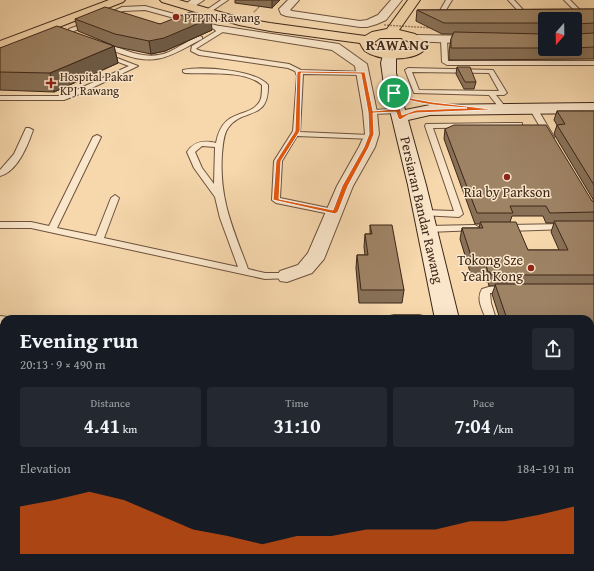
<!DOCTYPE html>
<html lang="en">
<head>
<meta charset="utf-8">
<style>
	:root { --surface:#171b24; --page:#242831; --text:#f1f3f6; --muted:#9ea1a6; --accent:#ea580c }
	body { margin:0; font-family:"Gentium Book Plus",serif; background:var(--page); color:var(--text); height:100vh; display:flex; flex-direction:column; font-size:15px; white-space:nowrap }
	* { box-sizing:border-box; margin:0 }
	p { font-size:13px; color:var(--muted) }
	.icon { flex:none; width:22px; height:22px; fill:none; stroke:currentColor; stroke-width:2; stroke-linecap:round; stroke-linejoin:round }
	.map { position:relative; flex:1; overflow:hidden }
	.sheet { position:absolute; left:0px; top:315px; width:594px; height:256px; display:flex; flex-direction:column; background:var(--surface); border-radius:12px 12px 0 0; box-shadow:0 4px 16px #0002 }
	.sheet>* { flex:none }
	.needle { width:26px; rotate:200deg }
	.tools { position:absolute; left:538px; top:12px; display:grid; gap:8px }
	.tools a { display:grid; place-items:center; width:44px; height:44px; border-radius:4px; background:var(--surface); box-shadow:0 4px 16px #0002; font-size:20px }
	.pin { position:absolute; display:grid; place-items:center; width:34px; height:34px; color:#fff; margin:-17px; border:2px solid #fff; border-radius:50%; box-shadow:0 1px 4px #0007 }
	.round { display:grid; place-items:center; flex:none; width:42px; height:42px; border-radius:4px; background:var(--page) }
	.summary { display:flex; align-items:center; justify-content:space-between; height:68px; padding:0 20px }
	h1 { font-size:22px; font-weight:800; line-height:30px }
	.metrics { display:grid; grid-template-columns:repeat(3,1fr); gap:6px; height:68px; padding:4px 20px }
	.metrics div { display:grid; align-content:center; border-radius:4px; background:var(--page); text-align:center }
	.metrics b { font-size:20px; font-weight:800 }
	.metrics small { font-size:11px; font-weight:400 }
	.metrics p { font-size:11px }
	.chart { height:112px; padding:8px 20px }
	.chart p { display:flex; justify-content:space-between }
	.chart svg { width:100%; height:72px; margin-top:4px; fill:var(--accent); opacity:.7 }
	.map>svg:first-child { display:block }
</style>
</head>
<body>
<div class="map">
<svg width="594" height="571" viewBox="0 0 594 571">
	<rect width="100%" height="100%" fill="#f7d8ad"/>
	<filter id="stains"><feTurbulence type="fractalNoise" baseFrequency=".005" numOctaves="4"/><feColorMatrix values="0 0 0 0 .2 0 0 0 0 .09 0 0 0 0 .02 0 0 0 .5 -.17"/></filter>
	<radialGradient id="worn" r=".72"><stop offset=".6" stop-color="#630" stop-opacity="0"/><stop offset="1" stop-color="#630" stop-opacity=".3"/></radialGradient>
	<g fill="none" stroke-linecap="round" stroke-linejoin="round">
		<g stroke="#6c523d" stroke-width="2">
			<path id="lane" d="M 221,0 L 228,0 L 209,13 L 205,13 L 205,11 Z
				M 446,0 L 452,0 L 443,15 L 439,15 L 438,14 Z
				M 508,0 L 514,0 L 526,13 L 534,15 L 531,17 L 523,16 Z
				M 564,0 L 570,0 L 584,14 L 584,16 L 580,16 Z
				M 145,6 L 226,28 L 226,30 L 197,48 L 196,49 L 201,51 L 289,64 L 301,70 L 365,72 L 365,74 L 363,75 L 303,74 L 300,132 L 370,135 L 374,137 L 373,139 L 297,136 L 282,161 L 280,198 L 338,210 L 339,212 L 338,214 L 335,215 L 276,203 L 272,200 L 274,161 L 293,131 L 297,76 L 295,71 L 288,68 L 199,55 L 191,51 L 192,46 L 218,30 L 145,10 L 123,11 L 108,17 L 103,16 L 122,7 Z
				M 90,21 L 92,22 L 92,24 L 74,31 L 73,33 L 68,32 L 69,29 Z
				M 200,36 L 202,37 L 202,39 C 171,55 158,67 122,54 C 115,51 105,49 99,44 L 102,42 C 125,49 145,62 169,52 C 179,47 189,40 200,36 Z
				M 444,38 L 447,40 L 448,61 L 594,61 L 594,65 L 447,65 L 442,62 L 441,40 Z
				M 104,53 L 138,66 L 77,95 L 64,100 L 0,100 L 0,96 L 63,96 L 129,66 L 102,56 L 101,55 Z
				M 408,68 L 493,70 L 507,93 L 504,95 L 496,95 L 507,109 L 505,110 L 501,110 L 489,95 L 414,93 L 405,70 ZM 412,72 L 489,73 L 499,91 L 419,90 Z
				M 183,70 C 202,66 256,70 268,85 C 269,122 242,107 228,128 C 223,135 223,146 222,154 C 219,200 233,228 248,269 L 265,273 L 287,273 L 290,274 L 292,276 L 290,278 L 265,279 L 31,228 L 0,228 L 0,222 L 31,222 L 49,226 L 93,137 L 97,135 L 101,137 L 57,228 L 96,236 L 111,198 L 115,195 L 119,198 L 104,238 L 238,267 L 220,218 L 215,197 L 194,168 L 187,152 C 194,141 204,140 216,143 C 223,106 249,120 260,101 C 262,97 262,91 262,85 C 246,70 206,74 185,73 L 183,72 ZM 202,146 L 215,147 L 214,184 L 202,168 L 195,152 Z
				M 533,106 L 537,108 L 554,137 L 553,139 L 550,139 L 546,137 L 529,108 Z
				M 398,109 L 402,111 L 401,113 L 370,114 L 366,112 L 370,110 Z
				M 519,123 L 522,123 L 522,127 L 433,128 L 463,214 L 459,217 L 421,215 L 420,213 L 421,211 L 424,210 L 454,211 L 425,126 L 426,124 Z
				M 26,128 L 29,128 L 33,130 C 28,145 17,172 0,176 L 0,170 L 14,154 Z
				M 565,224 L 568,225 L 570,227 L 568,229 L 505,231 L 500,228 L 505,225 Z
				M 475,225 L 480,228 L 478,230 L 428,232 L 423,229 L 428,226 Z
				M 492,286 L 508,287 L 513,290 L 508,293 L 490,293 L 491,303 L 496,319 L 486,319 C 482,309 476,299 482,289 Z
				M 394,315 L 419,315 L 423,316 L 424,319 L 389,319 L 390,316 Z
				M 0,316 L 8,317 L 9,319 L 4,319 L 4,324 L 0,324 Z
				M 590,491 L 594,491 L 594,503 L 590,503 Z
				M 32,567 L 46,567 L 46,571 L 32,571 Z
				M 301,567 L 315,567 L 315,571 L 301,571 Z"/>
		</g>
		<g stroke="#6c523d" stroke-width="2">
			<path id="street" d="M 191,0 L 204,0 L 192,8 L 184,8 L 183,6 Z
				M 288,0 L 299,0 L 290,10 L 292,11 L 360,21 L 367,20 L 378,15 L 391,0 L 402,0 L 386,20 L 377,24 L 367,27 L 360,27 L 286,16 L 281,14 L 279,9 Z
				M 220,26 L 339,44 L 367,64 L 377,112 L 379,134 L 375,147 L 353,186 L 324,259 L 312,273 L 287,282 L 280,281 L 277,276 L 280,271 L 298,265 L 308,253 L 337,186 L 359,147 L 365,134 L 363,112 L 355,66 L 332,50 L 216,31 L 214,29 L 216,27 Z
				M 416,35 L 478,36 L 482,37 L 484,40 L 482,43 L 478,44 L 412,41 L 410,39 L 412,37 Z
				M 0,391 L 4,391 L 4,411 L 0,411 Z
				M 149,567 L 179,567 L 178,571 L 148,571 Z
				M 430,567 L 460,567 L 461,571 L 431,571 Z"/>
		</g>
		<g stroke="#3d2618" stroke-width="2">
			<path id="secondary" d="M 389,50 L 394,51 L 396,54 L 396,73 L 405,110 L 430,105 L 594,103 L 594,113 L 430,115 L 408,120 L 426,185 L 459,319 L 435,319 L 408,185 L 384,85 L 381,63 L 384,51 Z
				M 590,528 L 594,528 L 594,558 L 590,558 Z
				M 491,567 L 523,567 L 524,571 L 492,571 Z
				M 536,567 L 571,567 L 569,571 L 535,571 Z"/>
		</g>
		<g stroke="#3d2618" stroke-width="2">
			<path id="primary" d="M 109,0 L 125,0 L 123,2 L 0,50 L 0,41 Z
				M 160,0 L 179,0 L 241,18 L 270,23 L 365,36 L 372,32 L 387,29 L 408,0 L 420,0 L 399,30 L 415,34 L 426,42 L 426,48 C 416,62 378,61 365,51 C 363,49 361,45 360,43 L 270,31 L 239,25 L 162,2 ZM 380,38 L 401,38 L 412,43 L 412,46 C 402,53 382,52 373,43 Z"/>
		</g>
		<path stroke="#3d2618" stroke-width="1.5" stroke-dasharray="0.5 1" stroke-linecap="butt" d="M 254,12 L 260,6 L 273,8"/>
		<use href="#lane" fill="#fae6ca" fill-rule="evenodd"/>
		<use href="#street" fill="#fae6ca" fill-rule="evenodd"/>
		<use href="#secondary" fill="#fae6ca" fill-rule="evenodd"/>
		<use href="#primary" fill="#f7d8ad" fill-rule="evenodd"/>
		<path stroke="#3d2618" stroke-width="1.5" stroke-dasharray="0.5 1" stroke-linecap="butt" d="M 384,25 L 433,28"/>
	</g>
	<path fill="#887157" stroke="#3d2618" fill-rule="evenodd" d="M 235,0 L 280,0 L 272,8 L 235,3 Z
		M 594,9 L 594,59 L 449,60 L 449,51 L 451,39 L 453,34 L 442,34 L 416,21 L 417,10 ZM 545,19 L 575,19 L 575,49 L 545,49 Z
		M 75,19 L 160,24 L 212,30 L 165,51 L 151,54 L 117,47 L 114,46 L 118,63 L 54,92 L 0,90 L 0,48 L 112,45 L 78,31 Z
		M 457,67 L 476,82 L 474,89 L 464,89 L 456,74 Z
		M 557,111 L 594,111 L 594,201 L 554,134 L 557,125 L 554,120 Z
		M 445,129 L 594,202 L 594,490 L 590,491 L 590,319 L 500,319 L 492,294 L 495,286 L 489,286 L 488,282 L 486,282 L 483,275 L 471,275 L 460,239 L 462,228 L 479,228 L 480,224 L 475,224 L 444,139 ZM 512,216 L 543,216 L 546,223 L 554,223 L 551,232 L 559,250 L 528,250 L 510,222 Z
		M 370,225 L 404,290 L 402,303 L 359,303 L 356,268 L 357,255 L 365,255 L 364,247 L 365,234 L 370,234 Z"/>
	<path fill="#6f5c47" stroke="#3d2618" d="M 272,0 L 280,0 L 272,8 Z
		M 211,18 L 212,30 L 165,51 L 151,54 L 149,41 Z
		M 114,46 L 118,63 L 54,92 L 50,73 Z
		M 594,481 L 594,490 L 590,491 L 590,488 Z"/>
	<path fill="#9e8365" stroke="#3d2618" d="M 105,7 L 160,24 L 190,12 L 211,18 L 164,38 L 149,41 L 115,34 L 75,19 Z
		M 594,9 L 594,23 L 577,24 L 577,34 L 594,33 L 594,47 L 575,48 L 575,19 L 545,19 L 545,23 L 444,23 L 417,10 Z
		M 57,26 L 114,46 L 50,73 L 0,72 L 0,48 Z
		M 454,32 L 545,34 L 545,48 L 451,48 L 451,39 Z
		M 457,67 L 470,67 L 476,82 L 465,82 Z
		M 557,111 L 594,111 L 594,185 L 557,125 L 565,124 Z
		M 454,125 L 546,125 L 592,201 L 594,202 L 594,212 L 550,213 L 546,206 L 510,206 L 513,213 L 477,213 L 445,129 Z
		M 554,221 L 594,221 L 594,275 L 491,275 L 490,272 L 488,272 L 486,265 L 474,265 L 462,228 L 483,228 L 480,222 L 516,222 L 528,250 L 568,250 Z
		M 370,225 L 392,225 L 404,290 L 361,290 L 357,255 L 368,255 L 365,234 L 372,234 Z
		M 495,284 L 594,284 L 594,481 L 590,481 L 590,319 L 507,319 Z"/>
	<path fill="#ea580c" stroke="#fff" fill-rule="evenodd" d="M 299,71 L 365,72 L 373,111 L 395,109 L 392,93 L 394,92 L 410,98 L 432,102 L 490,109 L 488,110 L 416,113 L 408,115 L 400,120 L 398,118 L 396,112 L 373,113 L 374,134 L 369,147 L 348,186 L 338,212 L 335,214 L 273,200 L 276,161 L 295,131 L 297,72 ZM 301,73 L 361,74 L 368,112 L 369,134 L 364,147 L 342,186 L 333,210 L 279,199 L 281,161 L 300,131 ZM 397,96 C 419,105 443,106 467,108 L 416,110 L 402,115 Z"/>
	<g fill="#8f2418" stroke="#fae6ca" stroke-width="1.5">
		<circle cx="176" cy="17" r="4"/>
		<path d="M49 77h4v4h4v4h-4v4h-4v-4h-4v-4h4z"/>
		<circle cx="507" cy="177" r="4"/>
		<circle cx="531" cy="268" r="4"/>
	</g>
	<g text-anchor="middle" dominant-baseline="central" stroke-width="3" stroke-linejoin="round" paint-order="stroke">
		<g font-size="12" fill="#3d2618" stroke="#fae6ca" text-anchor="start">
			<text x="184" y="17">PTPTN Rawang</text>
			<text x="60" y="76">Hospital Pakar<tspan x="60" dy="14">KPJ Rawang</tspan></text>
		</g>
		<g font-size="14" fill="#3d2618" stroke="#fae6ca">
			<text x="507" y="192">Ria by Parkson</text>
			<text x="523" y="260" text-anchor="end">Tokong Sze<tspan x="523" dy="16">Yeah Kong</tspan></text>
		</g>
		<g font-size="14" fill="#3d2618" stroke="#fae6ca">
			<text transform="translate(422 210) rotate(77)">Persiaran Bandar Rawang</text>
		</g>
		<g font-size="15" font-weight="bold" letter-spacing="1" fill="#3d2618" stroke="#fae6ca">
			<text x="398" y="44">RAWANG</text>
		</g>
	</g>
	<rect width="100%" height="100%" filter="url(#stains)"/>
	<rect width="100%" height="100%" fill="url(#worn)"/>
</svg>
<div class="tools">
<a><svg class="needle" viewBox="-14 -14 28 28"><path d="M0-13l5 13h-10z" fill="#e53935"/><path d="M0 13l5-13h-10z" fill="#9ea1a6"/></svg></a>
</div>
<div class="pin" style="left:394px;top:93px;background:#1e9e55"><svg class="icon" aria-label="arrive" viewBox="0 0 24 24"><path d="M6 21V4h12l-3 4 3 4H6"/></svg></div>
<section class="sheet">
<div class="summary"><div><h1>Evening run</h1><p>20:13 · 9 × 490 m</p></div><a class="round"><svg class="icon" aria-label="share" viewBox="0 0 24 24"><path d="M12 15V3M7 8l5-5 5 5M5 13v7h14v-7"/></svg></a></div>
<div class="metrics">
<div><p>Distance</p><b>4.41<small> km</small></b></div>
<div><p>Time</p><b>31:10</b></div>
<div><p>Pace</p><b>7:04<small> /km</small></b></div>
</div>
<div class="chart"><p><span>Elevation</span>184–191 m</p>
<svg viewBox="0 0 160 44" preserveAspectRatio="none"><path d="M0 44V15L10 11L20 6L30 11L40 20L50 29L60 33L70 38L80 33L90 33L100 29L110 29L120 29L130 24L140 24L150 20L160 15V44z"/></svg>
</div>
</section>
</div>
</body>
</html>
